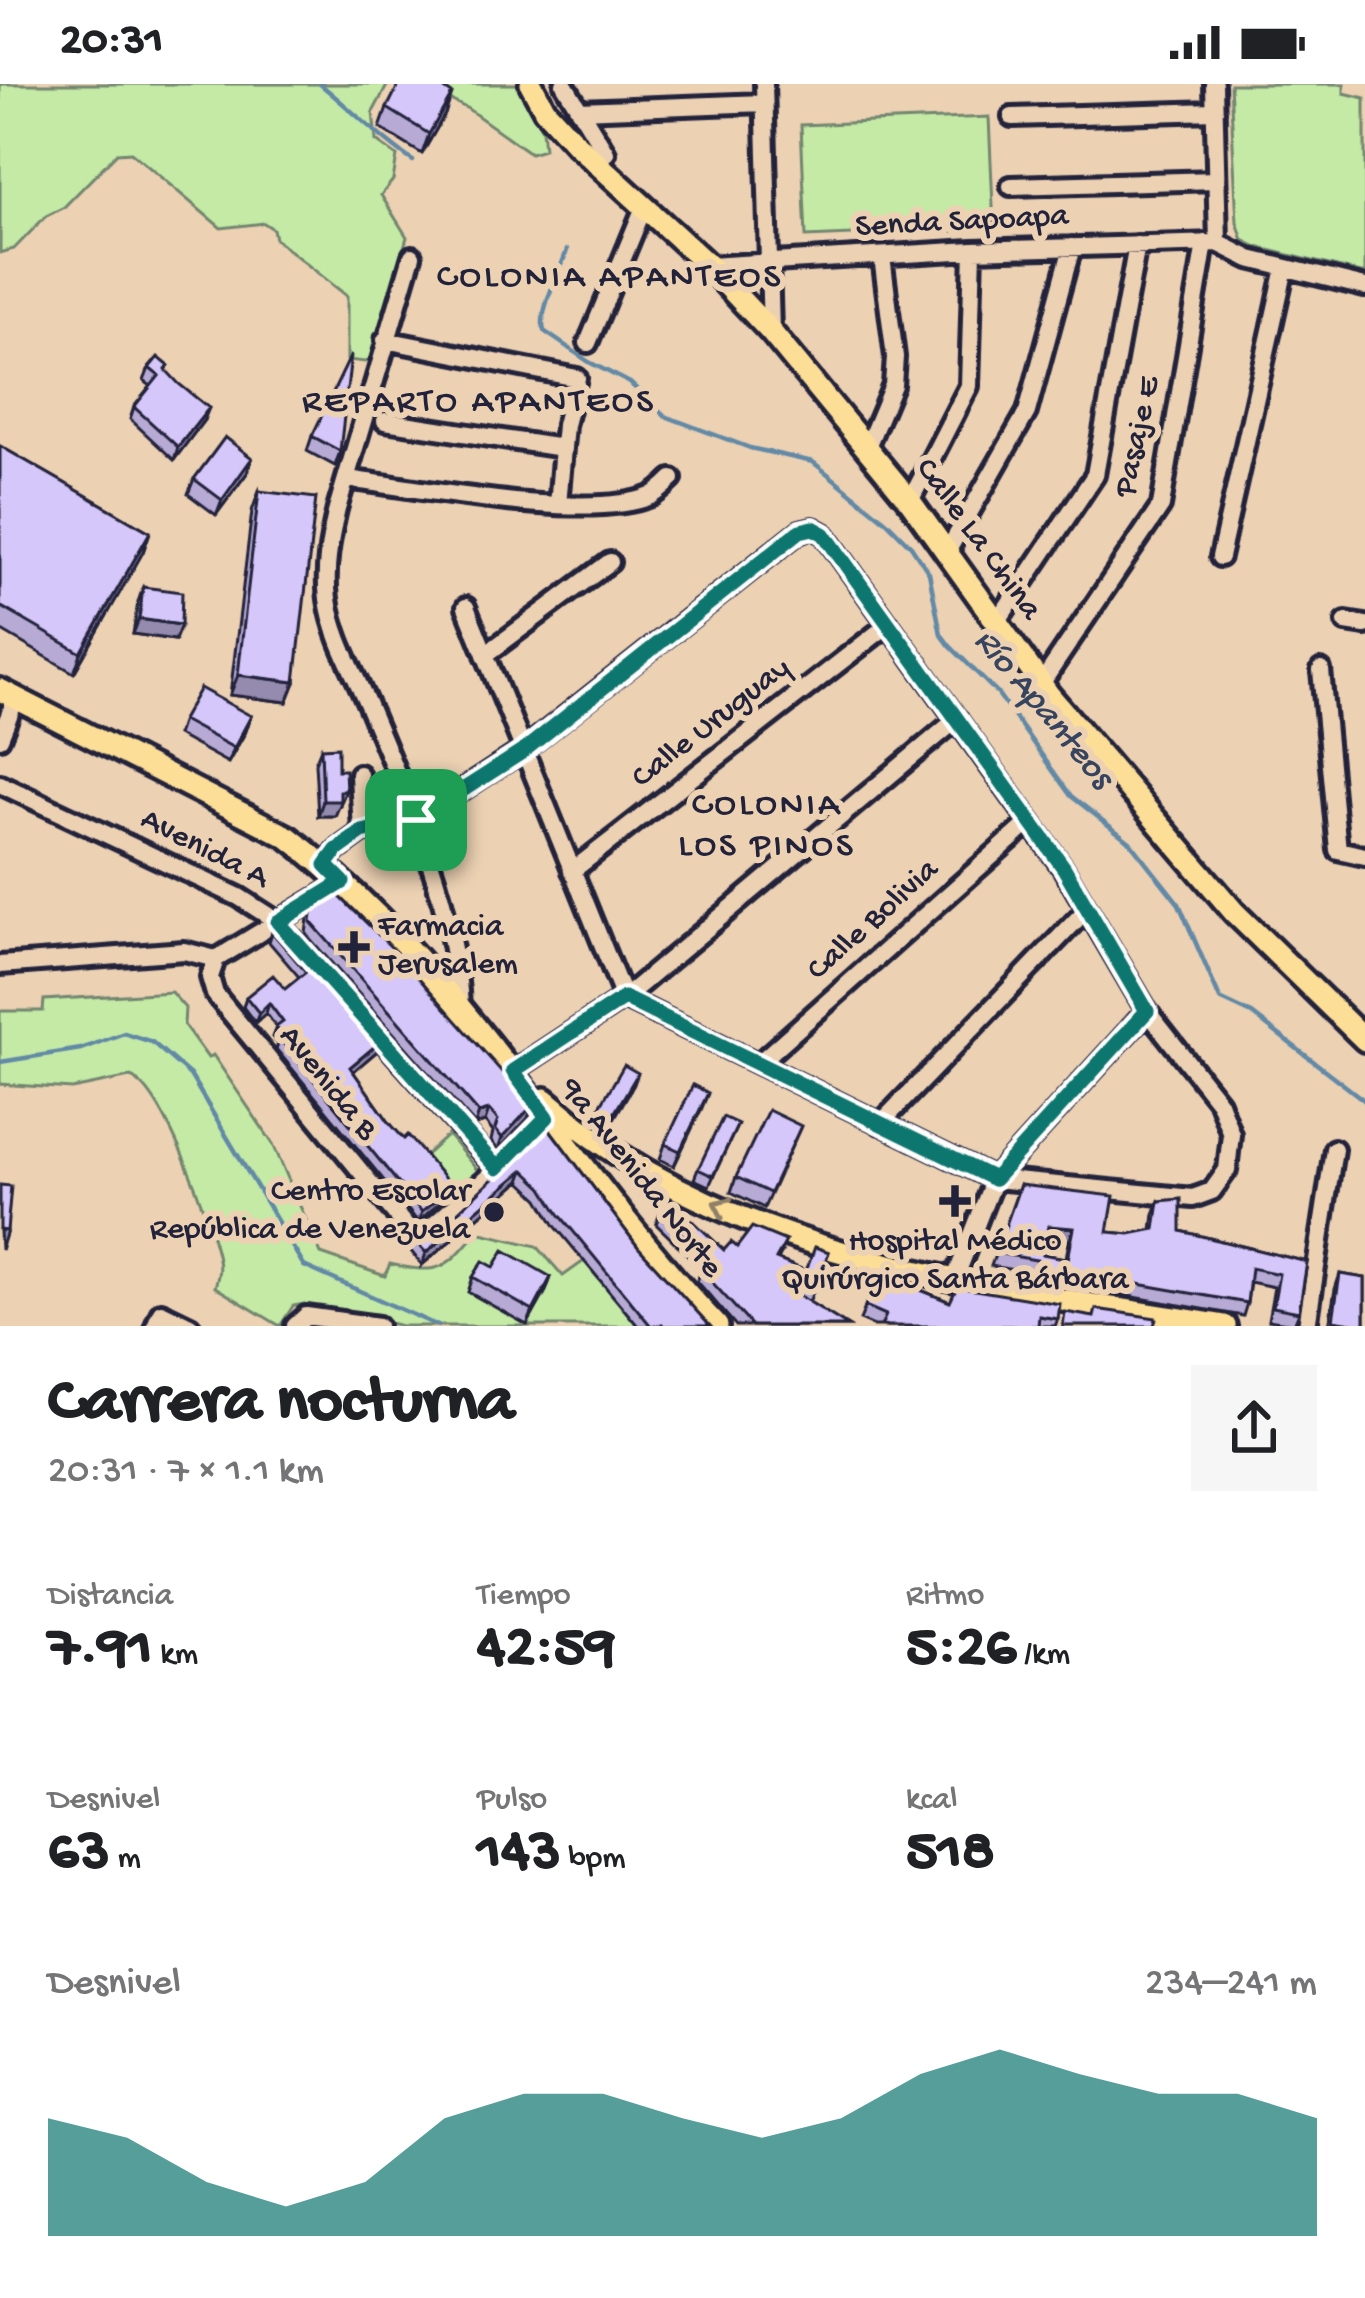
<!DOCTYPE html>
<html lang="es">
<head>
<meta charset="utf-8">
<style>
	:root { --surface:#fff; --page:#f6f6f6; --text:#202124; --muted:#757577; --accent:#0f766e }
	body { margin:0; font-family:"Gochi Hand",sans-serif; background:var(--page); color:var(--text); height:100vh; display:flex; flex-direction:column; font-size:45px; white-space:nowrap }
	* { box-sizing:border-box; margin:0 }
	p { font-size:39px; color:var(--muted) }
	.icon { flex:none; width:66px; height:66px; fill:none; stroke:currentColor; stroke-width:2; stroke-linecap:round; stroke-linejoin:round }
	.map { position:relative; height:1242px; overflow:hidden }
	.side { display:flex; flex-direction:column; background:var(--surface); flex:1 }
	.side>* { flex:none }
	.pin { position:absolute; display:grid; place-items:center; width:102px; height:102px; color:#fff; margin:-51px; border-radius:24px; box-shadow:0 6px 18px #0006 }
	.round { display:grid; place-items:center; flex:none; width:126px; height:126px; border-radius:0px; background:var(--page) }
	.overview { display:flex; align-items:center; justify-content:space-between; height:204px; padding:0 48px }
	h1 { font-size:66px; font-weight:700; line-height:90px }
	.metrics { display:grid; grid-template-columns:repeat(3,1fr); gap:18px; height:204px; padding:12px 48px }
	.metrics div { display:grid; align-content:center }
	.metrics b { font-size:60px; font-weight:700 }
	.metrics small { font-size:33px; font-weight:400 }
	.metrics p { font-size:33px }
	.chart { height:336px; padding:24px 48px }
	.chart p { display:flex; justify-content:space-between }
	.chart svg { width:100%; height:216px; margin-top:12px; fill:var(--accent); opacity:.7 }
	.status { display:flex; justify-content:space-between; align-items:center; height:84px; padding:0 60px; background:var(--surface); direction:ltr }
	.status svg { height:33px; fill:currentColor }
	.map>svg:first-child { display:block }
</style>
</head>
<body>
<div class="status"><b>20:31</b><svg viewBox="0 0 49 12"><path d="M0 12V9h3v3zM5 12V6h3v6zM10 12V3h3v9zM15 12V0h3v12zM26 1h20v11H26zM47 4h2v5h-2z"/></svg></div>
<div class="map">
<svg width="1365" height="1242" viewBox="0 0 1365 1242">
	<rect width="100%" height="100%" fill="#ecd1b3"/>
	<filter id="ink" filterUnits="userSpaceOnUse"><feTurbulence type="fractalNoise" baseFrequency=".00833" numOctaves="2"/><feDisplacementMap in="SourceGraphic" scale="24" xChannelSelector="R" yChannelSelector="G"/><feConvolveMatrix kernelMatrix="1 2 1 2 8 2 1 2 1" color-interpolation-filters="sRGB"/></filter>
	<g filter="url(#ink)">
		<path fill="#c4eaa5" stroke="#738670" stroke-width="3" d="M 0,0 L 388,0 L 373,28 L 376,57 L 397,72 L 393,96 L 381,111 L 407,153 L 373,274 L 365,278 L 347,276 L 347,212 L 275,155 L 273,145 L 264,139 L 221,144 L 131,68 L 117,69 L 64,123 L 46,132 L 14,165 L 0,169 Z
			M 419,0 L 521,0 L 542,46 L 544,65 L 530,69 L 468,25 Z
			M 1230,0 L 1344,0 L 1344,9 L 1365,14 L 1365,190 L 1257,163 L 1243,156 L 1237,138 Z
			M 989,33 L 994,145 L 806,153 L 801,41 Z
			M 171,908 L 185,924 L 184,941 L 208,974 L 213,971 L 273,1060 L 321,1170 L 385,1192 L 390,1180 C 440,1191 445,1186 477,1148 L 537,1162 L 563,1192 L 584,1177 L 638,1242 L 402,1242 L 304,1220 L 293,1222 L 280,1242 L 215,1203 C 218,1193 220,1185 218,1175 C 211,1140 163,1002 130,993 L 72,1005 L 0,1000 L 0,927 L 43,927 L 44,916 Z
			M 448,1051 L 478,1087 L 448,1113 L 418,1078 Z"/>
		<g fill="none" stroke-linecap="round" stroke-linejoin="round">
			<path stroke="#6289a6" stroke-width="4.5" d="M 320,0 C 352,26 379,54 413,77
				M 567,166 C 560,189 538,226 544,247 L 589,278 L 630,299 L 665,332 L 750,364 L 813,378 L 886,437 L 911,462 L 929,489 L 941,550 L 950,562 L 998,610 L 1071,712 L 1130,758 L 1179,820 L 1220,915 L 1252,930 L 1365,1017
				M 0,978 L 81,965 L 124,949 L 152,958 L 190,991 L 304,1182 L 438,1242"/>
			<g stroke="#22223b" stroke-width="26">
				<path id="minor" d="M 564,0 L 606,69
					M 764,0 L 771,248
					M 1214,0 L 1218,159
					M 579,26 L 764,19
					M 1012,33 L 1215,27
					M 1011,102 L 1216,96
					M 1218,159 L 1250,175 L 1365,203
					M 412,172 L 337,425 C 330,455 324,484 328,515 C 333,554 356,591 370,626 C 408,715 456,826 460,923
					M 709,182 L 973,166 L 1218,159
					M 385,256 L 577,294 L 565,341 L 558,421
					M 588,259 L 644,123
					M 385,337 L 562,364
					M 867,363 L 893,301 L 895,273 L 882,173
					M 346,395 C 418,404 589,438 651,412 C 659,408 666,401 672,395
					M 910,417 L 969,302 L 973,166
					M 947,468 L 1027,328 L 1072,163
					M 1220,473 L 1285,184
					M 997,538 L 1095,391 L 1137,161
					M 1346,538 L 1365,541
					M 485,571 L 610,478
					M 1321,586 L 1338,766 L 1365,772
					M 1041,600 L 1161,422 L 1205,159
					M 0,654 L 16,614
					M 359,690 L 362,748
					M 0,700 L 239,813 L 278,838 L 497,1085
					M 325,781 L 337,766 L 362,748 L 416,736 L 522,667 L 800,447 L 813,444 L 824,450 L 1063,784 L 1147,927 L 1219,1018 L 1231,1050 L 1227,1086 L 1212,1107 L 1193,1114 L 994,1095 L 624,914 L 466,523
					M 572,787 L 889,540
					M 216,875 L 210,893 L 215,910 L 417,1156 L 497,1085 L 547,1033
					M 216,875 L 343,798
					M 0,881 L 184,867 L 216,875
					M 759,979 L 1029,739
					M 513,987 L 624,914 L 957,635
					M 880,1040 L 1087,825
					M 954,1197 L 994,1095 L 1147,927
					M 155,1242 L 161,1228 L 190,1242
					M 295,1242 L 306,1232 L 378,1242
					M 1307,1242 L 1334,1065"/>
			</g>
			<g stroke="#22223b" stroke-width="30">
				<path id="major" d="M 531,0 L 545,26 L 576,60 L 709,182 L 771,248 L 910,417 L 1049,611 L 1234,828 L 1365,956
					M 0,606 L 288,753 C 462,886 568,1085 717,1242
					M 545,1015 C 726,1176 996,1205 1225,1242"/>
			</g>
			<use href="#minor" stroke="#ecd1b3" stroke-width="16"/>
			<use href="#major" stroke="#fcde96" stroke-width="21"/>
		</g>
		<path fill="#b7abd6" stroke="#22223b" stroke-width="3" fill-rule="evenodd" d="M 387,24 L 445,30 L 422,70 L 380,44 Z
			M 149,284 L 167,288 L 204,336 L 174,376 L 130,335 L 134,323 L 151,302 L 144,297 Z
			M 312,352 L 340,367 L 335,382 L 307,367 Z
			M 0,362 L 150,448 L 143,468 L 74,589 L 0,546 Z
			M 247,389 L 216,431 L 188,410 L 194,395 Z
			M 259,407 L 295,598 L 287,618 L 230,611 L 252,427 Z
			M 143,503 L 175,556 L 133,550 L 138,518 Z
			M 251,632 L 246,647 L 228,679 L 177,651 L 182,636 Z
			M 321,664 L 340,722 L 338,722 L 335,732 L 318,732 L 315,679 Z
			M 313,822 L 532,1022 L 528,1034 L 498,1066 L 491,1057 L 493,1048 L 485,1038 L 475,1041 L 306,850 L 308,834 Z
			M 272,848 L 376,968 L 353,987 L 389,1038 L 447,1112 L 418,1138 L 276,965 L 278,960 L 272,953 L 276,943 L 266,929 L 255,939 L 243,923 L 246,913 L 285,905 L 299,893 L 269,858 Z
			M 634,1000 L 609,1043 L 595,1034 L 599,1024 Z
			M 708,1009 L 674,1082 L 660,1075 L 665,1060 Z
			M 738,1040 L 709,1102 L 694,1095 L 698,1085 Z
			M 801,1042 L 764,1124 L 731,1108 L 736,1093 Z
			M 548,1043 L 638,1163 L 710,1242 L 638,1242 L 555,1142 L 539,1115 L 520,1097 L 422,1181 L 410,1166 L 414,1155 L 430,1154 Z
			M 1020,1101 L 1108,1148 L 1130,1150 L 1152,1146 L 1154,1130 L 1159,1117 L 1181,1147 L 1307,1178 L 1299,1228 L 1294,1240 L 1268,1236 L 1274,1203 L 1250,1198 L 1247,1219 L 1243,1232 L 1036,1196 L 1037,1190 L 991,1182 ZM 1046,1155 L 1069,1157 L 1066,1174 L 1043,1170 Z
			M 660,1129 L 724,1166 L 737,1163 L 782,1168 L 778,1176 L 806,1187 L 829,1168 L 809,1218 L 848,1242 L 736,1242 L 697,1197 L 702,1185 L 656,1140 Z
			M 494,1183 L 551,1193 L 546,1207 L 527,1241 L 468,1208 L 473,1193 Z
			M 879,1189 L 950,1218 L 1058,1235 L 1055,1242 L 874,1242 L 860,1236 Z
			M 1340,1190 L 1365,1194 L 1365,1242 L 1329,1242 L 1335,1205 Z"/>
		<path fill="#958bae" stroke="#22223b" stroke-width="3" d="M 452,10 L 445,30 L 422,70 L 429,50 Z
			M 209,324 L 204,336 L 174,376 L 178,363 Z
			M 252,374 L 247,389 L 216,431 L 222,416 Z
			M 150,448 L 143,468 L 74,589 L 81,569 Z
			M 139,535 L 181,541 L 175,556 L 133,550 Z
			M 238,591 L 295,598 L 287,618 L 230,611 Z
			M 251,632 L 246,647 L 228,679 L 234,664 Z
			M 340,707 L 346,707 L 335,732 L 318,732 L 323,717 Z
			M 269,919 L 266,929 L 255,939 L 259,929 Z
			M 380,958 L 376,968 L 347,993 L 350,983 Z
			M 638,989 L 634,1000 L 609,1043 L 612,1033 Z
			M 708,1009 L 702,1024 L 674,1082 L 680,1067 Z
			M 532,1022 L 528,1034 L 498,1066 L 502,1054 Z
			M 489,1026 L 485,1038 L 475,1041 L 479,1029 Z
			M 524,1086 L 520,1097 L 422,1181 L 426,1169 Z
			M 451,1102 L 447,1112 L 418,1138 L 422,1128 Z
			M 1049,1142 L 1074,1144 L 1069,1157 L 1044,1155 Z
			M 0,1146 L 7,1147 L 1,1166 Z
			M 551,1193 L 546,1207 L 527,1241 L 533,1227 Z"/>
		<path fill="#d5c7f9" stroke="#22223b" stroke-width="3" fill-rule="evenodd" d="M 399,0 L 437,0 L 452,10 L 429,50 L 387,24 Z
			M 351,271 L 340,367 L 312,352 Z
			M 158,273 L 169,282 L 166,286 L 179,300 L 209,324 L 178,363 L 134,323 L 159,292 L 149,284 Z
			M 225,353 L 252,374 L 222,416 L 194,395 Z
			M 0,362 L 150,448 L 81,569 L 0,522 Z
			M 259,407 L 316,414 L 295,598 L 238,591 Z
			M 143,503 L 182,508 L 181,541 L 139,535 Z
			M 200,604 L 251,632 L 234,664 L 182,636 Z
			M 338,663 L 338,686 L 345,686 L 346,707 L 340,707 L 340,717 L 323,717 L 321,664 Z
			M 333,810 L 339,812 L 393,865 L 532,1022 L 502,1054 L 495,1045 L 498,1036 L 489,1026 L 479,1029 L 311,838 L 313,822 Z
			M 278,844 L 380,958 L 350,983 L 389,1038 L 404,1055 L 408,1051 L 451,1102 L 422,1128 L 280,955 L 283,952 L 276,943 L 283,938 L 269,919 L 259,929 L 246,913 L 273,891 L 285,905 L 306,888 L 272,848 Z
			M 624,981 L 638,989 L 612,1033 L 599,1024 Z
			M 693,1001 L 708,1009 L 680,1067 L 665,1060 Z
			M 768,1026 L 801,1042 L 770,1109 L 736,1093 Z
			M 723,1033 L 738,1040 L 713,1092 L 698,1085 Z
			M 548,1043 L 638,1163 L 710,1242 L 664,1242 L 662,1240 L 659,1242 L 651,1242 L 559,1130 L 543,1104 L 524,1086 L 426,1169 L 414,1155 L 430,1154 Z
			M 0,1101 L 11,1102 L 7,1147 L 0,1146 Z
			M 1020,1101 L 1114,1112 L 1108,1148 L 1130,1150 L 1155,1145 L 1159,1117 L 1181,1115 L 1181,1147 L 1307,1178 L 1299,1228 L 1273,1223 L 1279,1190 L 1251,1184 L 1247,1219 L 1041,1183 L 1042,1177 L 996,1169 ZM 1049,1142 L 1074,1144 L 1068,1175 L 1043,1170 Z
			M 672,1117 L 724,1166 L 731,1158 L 737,1163 L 752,1143 L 786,1157 L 776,1175 L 806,1187 L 815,1163 L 829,1168 L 814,1207 L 790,1198 L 787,1204 L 848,1242 L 752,1242 L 701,1186 L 710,1177 L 660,1129 Z
			M 504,1166 L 551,1193 L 533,1227 L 473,1193 L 483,1177 L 494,1183 Z
			M 879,1189 L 950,1218 L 957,1203 L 1060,1220 L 1058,1235 L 1039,1232 L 1038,1242 L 887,1242 L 882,1240 L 886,1231 L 865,1222 Z
			M 1340,1190 L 1365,1194 L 1365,1241 L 1333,1236 Z
			M 1096,1225 L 1156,1234 L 1154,1242 L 1063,1242 L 1065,1228 L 1094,1233 Z"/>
		<defs><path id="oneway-chevron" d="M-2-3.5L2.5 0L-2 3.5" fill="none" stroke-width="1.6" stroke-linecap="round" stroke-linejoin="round" transform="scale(3)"/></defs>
		<use stroke="#8f8068" href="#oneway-chevron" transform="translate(721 1122) rotate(-156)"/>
	</g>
	<g fill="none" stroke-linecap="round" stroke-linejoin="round" filter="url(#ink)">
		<g stroke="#fff" stroke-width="24">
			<path id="route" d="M 813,444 L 824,450 L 1064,784 L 1147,927 L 994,1095 L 624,914 L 513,987 L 547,1033 L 497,1084 L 278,838 L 343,798 L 326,781 L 337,766 L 362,748 L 416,736 L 522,668 L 800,447 Z"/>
		</g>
		<use href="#route" stroke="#0f766e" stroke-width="15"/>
	</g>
	<g fill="#22223b" stroke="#ecd1b3" stroke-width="4.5">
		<path d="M348 845h12v12h12v12h-12v12h-12v-12h-12v-12h12z"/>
		<path d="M949 1099h12v12h12v12h-12v12h-12v-12h-12v-12h12z"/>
		<circle cx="494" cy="1128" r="12"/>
	</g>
	<g text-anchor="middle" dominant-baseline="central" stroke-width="12" stroke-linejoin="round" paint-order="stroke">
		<g font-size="33" fill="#22223b" stroke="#ecd1b3">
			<text transform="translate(962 139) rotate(-3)">Senda Sapoapa</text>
			<text transform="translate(1139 353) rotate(-78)">Pasaje E</text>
			<text transform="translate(977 456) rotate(54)">Calle La China</text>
			<text transform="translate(712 640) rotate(-38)">Calle Uruguay</text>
			<text transform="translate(204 766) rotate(27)">Avenida A</text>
			<text transform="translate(874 837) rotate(-42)">Calle Bolivia</text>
			<text transform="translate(327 1000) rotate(51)">Avenida B</text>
			<text transform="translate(640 1095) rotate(52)">9a Avenida Norte</text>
		</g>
		<g font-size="33" fill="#22223b" stroke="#ecd1b3" text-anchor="start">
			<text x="378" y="844">Farmacia<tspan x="378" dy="38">Jerusalem</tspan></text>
			<text x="470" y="1109" text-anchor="end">Centro Escolar<tspan x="470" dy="38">República de Venezuela</tspan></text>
			<text x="955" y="1159" text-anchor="middle">Hospital Médico<tspan x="955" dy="38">Quirúrgico Santa Bárbara</tspan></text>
		</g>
		<g font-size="36" letter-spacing="3" fill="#22223b" stroke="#ecd1b3">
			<text x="610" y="194">COLONIA APANTEOS</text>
			<text x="479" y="319">REPARTO APANTEOS</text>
			<text x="767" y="722">COLONIA<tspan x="767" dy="41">LOS PINOS</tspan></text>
		</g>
		<g font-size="36" font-style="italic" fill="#37445f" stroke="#ecd1b3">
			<text transform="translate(1042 626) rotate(50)">Río Apanteos</text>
		</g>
	</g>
</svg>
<div class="pin" style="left:416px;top:736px;background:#1e9e55"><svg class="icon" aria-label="arrive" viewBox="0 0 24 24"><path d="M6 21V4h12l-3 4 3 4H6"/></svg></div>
</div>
<section class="side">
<div class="overview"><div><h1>Carrera nocturna</h1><p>20:31 · 7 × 1.1 km</p></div><a class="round"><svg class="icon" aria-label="share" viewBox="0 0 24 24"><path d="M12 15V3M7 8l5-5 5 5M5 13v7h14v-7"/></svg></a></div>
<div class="metrics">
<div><p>Distancia</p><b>7.91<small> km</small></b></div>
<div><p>Tiempo</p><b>42:59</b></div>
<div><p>Ritmo</p><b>5:26<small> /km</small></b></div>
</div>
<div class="metrics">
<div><p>Desnivel</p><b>63<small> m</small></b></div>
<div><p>Pulso</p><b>143<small> bpm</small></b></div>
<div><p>kcal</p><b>518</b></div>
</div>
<div class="chart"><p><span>Desnivel</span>234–241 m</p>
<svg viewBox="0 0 160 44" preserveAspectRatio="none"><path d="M0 44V20L10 24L20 33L30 38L40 33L50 20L60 15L70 15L80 20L90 24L100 20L110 11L120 6L130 11L140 15L150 15L160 20V44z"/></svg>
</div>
</section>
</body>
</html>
